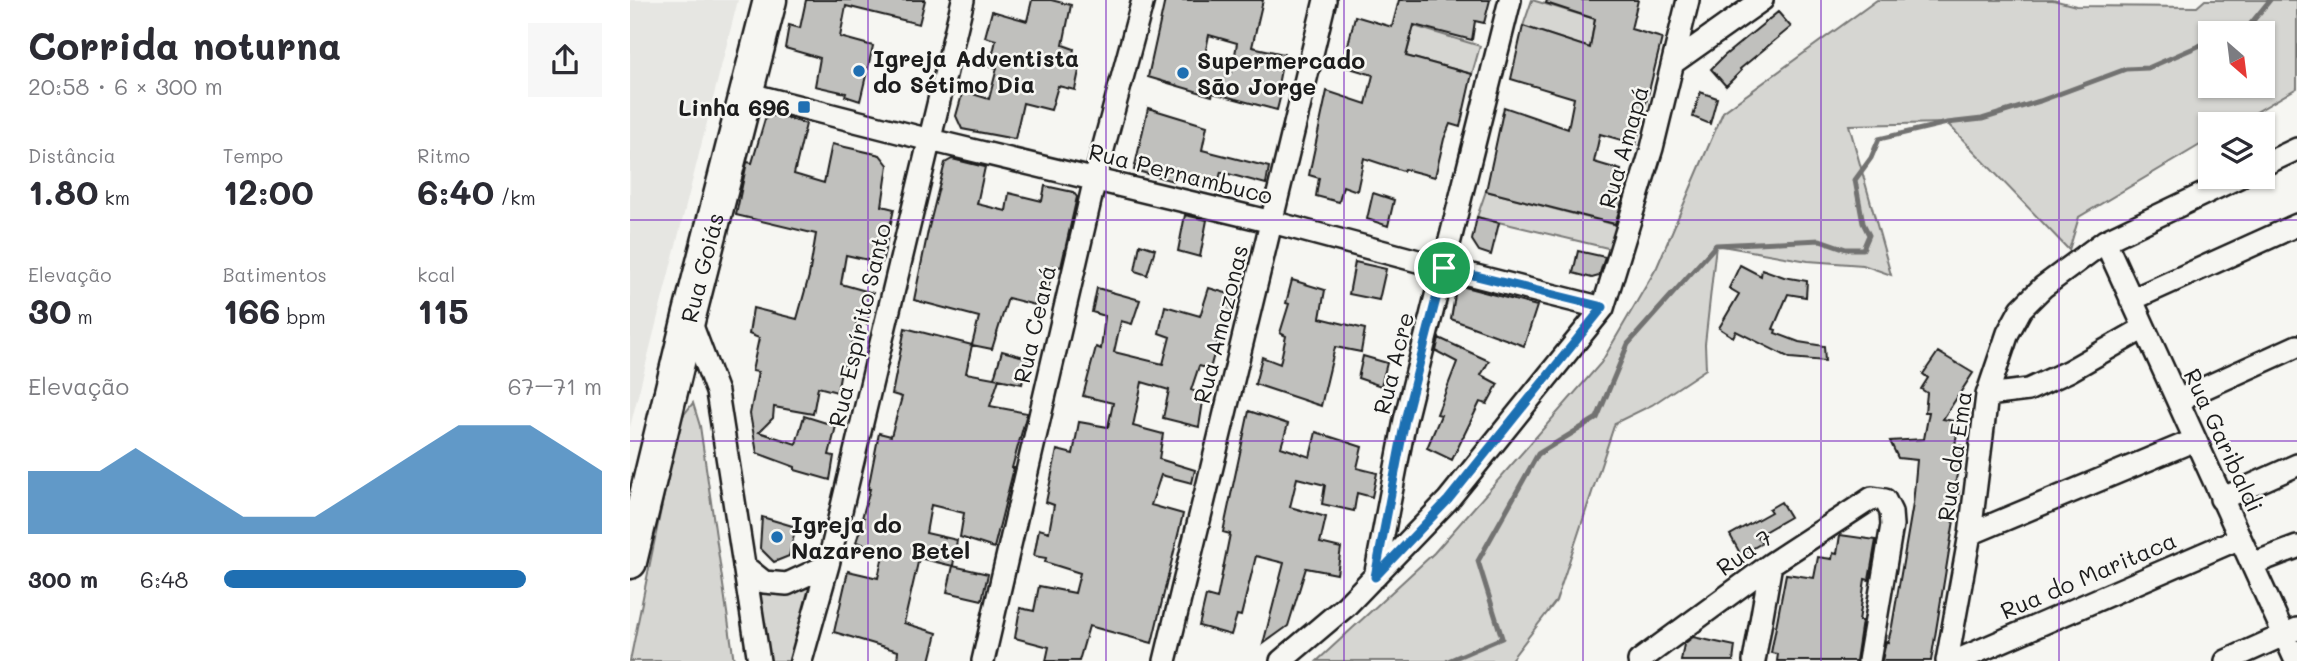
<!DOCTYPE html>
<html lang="pt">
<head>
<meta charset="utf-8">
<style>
	:root { --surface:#fff; --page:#f7f7f7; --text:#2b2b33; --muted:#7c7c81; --accent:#1f6fb2 }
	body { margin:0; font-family:Mali,sans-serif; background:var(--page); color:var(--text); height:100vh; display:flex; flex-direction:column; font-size:26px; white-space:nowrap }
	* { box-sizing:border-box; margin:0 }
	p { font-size:23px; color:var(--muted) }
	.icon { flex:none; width:38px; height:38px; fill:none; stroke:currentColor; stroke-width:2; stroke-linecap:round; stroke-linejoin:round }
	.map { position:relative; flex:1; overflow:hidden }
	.panel { display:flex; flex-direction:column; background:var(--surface); width:630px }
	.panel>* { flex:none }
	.needle { width:46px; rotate:152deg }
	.buttons { position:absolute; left:1568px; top:21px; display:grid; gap:14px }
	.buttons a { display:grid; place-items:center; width:77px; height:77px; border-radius:0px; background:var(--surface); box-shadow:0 2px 5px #0004; font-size:35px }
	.pin { position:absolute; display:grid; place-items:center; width:60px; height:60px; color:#fff; margin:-30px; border:4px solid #fff; border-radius:50%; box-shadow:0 2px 7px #0007 }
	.round { display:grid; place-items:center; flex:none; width:74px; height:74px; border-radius:0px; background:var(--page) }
	.headline { display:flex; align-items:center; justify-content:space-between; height:119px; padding:0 28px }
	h1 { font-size:38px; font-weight:800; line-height:52px }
	.figures { display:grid; grid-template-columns:repeat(3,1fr); gap:10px; height:119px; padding:7px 28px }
	.figures div { display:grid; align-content:center }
	.figures b { font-size:35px; font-weight:800 }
	.figures small { font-size:19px; font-weight:400 }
	.figures p { font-size:19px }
	.chart { height:196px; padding:14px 28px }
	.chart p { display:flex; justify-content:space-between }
	.chart svg { width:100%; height:126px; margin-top:7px; fill:var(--accent); opacity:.7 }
	ul { padding:0 28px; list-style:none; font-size:23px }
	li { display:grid; grid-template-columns:112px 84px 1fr; align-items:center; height:52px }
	li i { height:18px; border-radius:9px; background:var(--accent) }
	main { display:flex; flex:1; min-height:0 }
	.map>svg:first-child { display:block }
</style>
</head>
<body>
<main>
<section class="panel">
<div class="headline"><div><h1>Corrida noturna</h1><p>20:58 · 6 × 300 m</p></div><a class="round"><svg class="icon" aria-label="share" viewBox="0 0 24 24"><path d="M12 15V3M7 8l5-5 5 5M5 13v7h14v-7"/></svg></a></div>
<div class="figures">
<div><p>Distância</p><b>1.80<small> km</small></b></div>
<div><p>Tempo</p><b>12:00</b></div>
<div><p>Ritmo</p><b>6:40<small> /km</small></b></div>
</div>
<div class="figures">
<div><p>Elevação</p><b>30<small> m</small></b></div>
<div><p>Batimentos</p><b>166<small> bpm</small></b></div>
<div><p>kcal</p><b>115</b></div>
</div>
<div class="chart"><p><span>Elevação</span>67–71 m</p>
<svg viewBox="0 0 160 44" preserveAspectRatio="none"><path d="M0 44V22L10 22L20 22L30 14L40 22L50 30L60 38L70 38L80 38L90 30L100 22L110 14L120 6L130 6L140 6L150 14L160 22V44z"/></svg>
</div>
<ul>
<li><b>300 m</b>6:48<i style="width:80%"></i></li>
</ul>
</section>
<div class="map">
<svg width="1667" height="661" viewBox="0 0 1667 661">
	<rect width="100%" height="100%" fill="#f6f6f2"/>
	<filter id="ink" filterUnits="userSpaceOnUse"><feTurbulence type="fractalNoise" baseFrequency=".0143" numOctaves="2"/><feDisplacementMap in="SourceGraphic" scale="14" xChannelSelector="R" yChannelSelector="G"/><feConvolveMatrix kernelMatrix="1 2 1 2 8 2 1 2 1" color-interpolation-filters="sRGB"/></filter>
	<g filter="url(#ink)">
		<path fill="#e6e6e2" d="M 0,0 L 108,0 L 0,427 Z"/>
		<path fill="#d6d6d2" stroke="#797977" stroke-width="2" fill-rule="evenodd" d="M 902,0 L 965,19 L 960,48 L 893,26 Z
			M 1247,0 L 1423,0 L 1446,6 L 1567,7 L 1575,0 L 1667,0 L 1667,88 L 1606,124 L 1580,124 L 1580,139 L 1449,217 L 1439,250 L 1317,123 L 1219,125 L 1261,275 L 1233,265 L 1178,261 L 1086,245 L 1075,344 L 1076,369 L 1022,405 L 985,423 L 926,601 L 880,661 L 687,661 L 804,553 L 971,363 L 1027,267 L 1093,112 ZM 1580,33 L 1633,33 L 1633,86 L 1580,86 Z
			M 784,26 L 850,46 L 842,74 L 776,56 Z
			M 856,191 L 986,225 L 982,249 L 847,217 Z
			M 63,403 L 70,426 L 104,661 L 0,661 L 49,421 Z
			M 183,575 L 160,661 L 134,661 L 120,584 Z"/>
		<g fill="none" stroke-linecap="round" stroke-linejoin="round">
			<path stroke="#727271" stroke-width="5" d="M 1601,33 L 1618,27 L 1640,0
				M 818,661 L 872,638 L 848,561 L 908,454 L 967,418 L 998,344 L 1086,245 L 1190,240 L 1216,249 L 1233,249 L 1239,235 L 1233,223 L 1225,180 L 1241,158 L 1249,139 L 1317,123 L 1352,119 L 1410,101 L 1496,69 L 1518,68 L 1580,41"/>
		</g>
		<path fill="#c0c0bd" stroke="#1c1c1c" stroke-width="2" fill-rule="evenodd" d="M 176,0 L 295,0 L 289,24 L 216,6 L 210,37 L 243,46 L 230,101 L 215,96 L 216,93 L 185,86 L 190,58 L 155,48 L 159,25 L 170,28 Z
			M 402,0 L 421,0 L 441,5 L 433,45 L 444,49 L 441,64 L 450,66 L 445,90 L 428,86 L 421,110 L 393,103 L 385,139 L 332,129 L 326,116 L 333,91 L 359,99 L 367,68 L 360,66 L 366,40 L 355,37 L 362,11 L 397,21 Z
			M 535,0 L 633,0 L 622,47 L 654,54 L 648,85 L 653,86 L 647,110 L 583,93 L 582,96 L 518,77 ZM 579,35 L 607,43 L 602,72 L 573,64 Z
			M 769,0 L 860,0 L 854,23 L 845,21 L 842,40 L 784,25 L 776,56 L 842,74 L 830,127 L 820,124 L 814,139 L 805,177 L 774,169 L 773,171 L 734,158 L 727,191 L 713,186 L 709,202 L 686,196 L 689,178 L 679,175 L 697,91 L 736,104 L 743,75 L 713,66 L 725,16 L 762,27 Z
			M 917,0 L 1008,0 L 1001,29 L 1032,38 L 1006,144 L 970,134 L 964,162 L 991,170 L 984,196 L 993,198 L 985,224 L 856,191 L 874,107 L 938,129 L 944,98 L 881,79 L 893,26 L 960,48 L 965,19 L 916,3 Z
			M 1148,12 L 1161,27 L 1110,69 L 1111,71 L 1096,86 L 1081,69 L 1094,56 Z
			M 1070,92 L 1087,98 L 1080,124 L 1063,117 Z
			M 518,108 L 577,126 L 572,150 L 639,167 L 636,184 L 591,172 L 587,187 L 544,175 L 543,181 L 504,170 Z
			M 146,114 L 176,124 L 164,174 L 194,183 L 202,144 L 250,155 L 258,165 L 252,206 L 264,209 L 252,263 L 216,255 L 211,284 L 243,293 L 237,324 L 227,321 L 217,367 L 212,365 L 207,392 L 188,387 L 183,414 L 144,407 L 143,418 L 129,432 L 166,444 L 174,416 L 206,426 L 199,455 L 204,456 L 200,480 L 165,470 L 165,467 L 127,453 L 120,414 L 128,372 L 122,371 L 129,338 L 119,334 L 123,308 L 167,319 L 179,276 L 186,234 L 106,215 L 117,162 L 122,163 L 135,119 Z
			M 322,159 L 355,167 L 347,204 L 376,211 L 379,193 L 412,201 L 415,186 L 443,192 L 447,197 L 431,267 L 424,266 L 413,307 L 378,298 L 362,349 L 342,345 L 349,317 L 284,300 L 298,231 L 315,163 Z
			M 743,193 L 764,200 L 758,226 L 737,219 Z
			M 555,215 L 577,220 L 570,257 L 548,251 Z
			M 847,217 L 869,223 L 861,255 L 849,251 L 842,240 Z
			M 510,244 L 525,249 L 517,275 L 505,271 Z
			M 948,251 L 975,257 L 969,276 L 962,278 L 943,273 Z
			M 725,262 L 756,269 L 749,300 L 719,294 Z
			M 1110,265 L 1131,276 L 1132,269 L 1154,277 L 1177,281 L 1176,297 L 1158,294 L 1143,329 L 1146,330 L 1145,333 L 1169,342 L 1194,346 L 1195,361 L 1160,358 L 1106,331 L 1103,337 L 1089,328 L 1109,294 L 1099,288 Z
			M 662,280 L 695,290 L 690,318 L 735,329 L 731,352 L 705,347 L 691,406 L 625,384 L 632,357 L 650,364 L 656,336 L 650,333 L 659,304 L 656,303 Z
			M 831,286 L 907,306 L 894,346 L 821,319 L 826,289 Z
			M 467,288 L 510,300 L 502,324 L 491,321 L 484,352 L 533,364 L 540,337 L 529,333 L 535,306 L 570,316 L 579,288 L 606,296 L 601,314 L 595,313 L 580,369 L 569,366 L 561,390 L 574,395 L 569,427 L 533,418 L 539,390 L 512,382 L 503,426 L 533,434 L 529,459 L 565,470 L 562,483 L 531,475 L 521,505 L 553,514 L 522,643 L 459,626 L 449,661 L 416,661 L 419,647 L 385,638 L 390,608 L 404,611 L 409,586 L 445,593 L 450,573 L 415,562 L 416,558 L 404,556 L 409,529 L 419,532 L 424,505 L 416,502 L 427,450 L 443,454 L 449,422 L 478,427 L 483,403 L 453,396 L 466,347 L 471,349 L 475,316 L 462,312 Z
			M 275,328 L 342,345 L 336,373 L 369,379 L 360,406 L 397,413 L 382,468 L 384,468 L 364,548 L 330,537 L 334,513 L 301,505 L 296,533 L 327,540 L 323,566 L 289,558 L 274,623 L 307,633 L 300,661 L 267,661 L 268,651 L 204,632 L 218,571 L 248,578 L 254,551 L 226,542 L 234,518 L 232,518 L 240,489 L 238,489 L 249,433 L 261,436 L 272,397 L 262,394 Z
			M 809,338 L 859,361 L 851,375 L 868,384 L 857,404 L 850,402 L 822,460 L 797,448 L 811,415 L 807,414 L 827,362 L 806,351 Z
			M 372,351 L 398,358 L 392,384 L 364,378 Z
			M 1308,352 L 1343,373 L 1313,419 L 1329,422 L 1325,445 L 1333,446 L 1324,489 L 1329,490 L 1301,661 L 1252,661 L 1256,641 L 1258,642 L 1262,626 L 1283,504 L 1287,460 L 1268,458 L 1260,441 L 1294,439 L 1299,412 L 1295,412 L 1297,393 L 1291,389 L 1298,378 L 1293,374 Z
			M 733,356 L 757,363 L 751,386 L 728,378 Z
			M 619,411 L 658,424 L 651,447 L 680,457 L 686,432 L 732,447 L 727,468 L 747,473 L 742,497 L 727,493 L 724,511 L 692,504 L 695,485 L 667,478 L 660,507 L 696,517 L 690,543 L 711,548 L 707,574 L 676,568 L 658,626 L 633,644 L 654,563 L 626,556 L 611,616 L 607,615 L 601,635 L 569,626 L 576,596 L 587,599 L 600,534 L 593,532 Z
			M 1151,502 L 1160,517 L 1127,536 L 1132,543 L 1111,555 L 1100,535 L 1141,512 L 1139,509 Z
			M 132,517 L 166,527 L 159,556 L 144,562 L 130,548 Z
			M 1210,535 L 1246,540 L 1239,580 L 1235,579 L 1229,621 L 1232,621 L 1226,661 L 1147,661 L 1148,654 L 1141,653 L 1156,574 L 1184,578 L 1188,557 L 1202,559 L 1203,553 L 1207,554 Z
			M 323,566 L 358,574 L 352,600 L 317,592 Z
			M 1063,637 L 1105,646 L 1103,661 L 1051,661 L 1054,644 Z"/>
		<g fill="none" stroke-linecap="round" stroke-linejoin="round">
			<g stroke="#1c1c1c" stroke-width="26">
				<path id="street" d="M 1043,63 L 1132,0
					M 116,93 L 300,140 L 642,222 L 814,268 L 973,308
					M 1633,165 L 1667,149
					M 1475,241 L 1666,661
					M 1501,300 L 1667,225
					M 59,318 L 87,392 L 129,661
					M 1357,395 L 1398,390 L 1439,371 L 1514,328
					M 1548,400 L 1667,346
					M 1591,499 L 1667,465
					M 1340,534 L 1565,440
					M 1622,564 L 1667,547
					M 114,566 L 134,582 L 157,584 L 198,565
					M 745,577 L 775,420 L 880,0
					M 171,661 L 198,565 L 333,0
					M 353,661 L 465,179 L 513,0
					M 535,661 L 695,0
					M 651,661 L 716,606 L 818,500 L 973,308 L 1022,148 L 1058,0
					M 1009,661 L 1141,564 L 1242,498 L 1255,500 L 1261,512 L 1262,525 L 1239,661
					M 1124,661 L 1141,564
					M 1317,661 L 1340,534 L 1357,395 L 1378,333 L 1391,309 L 1413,287 L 1475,241 L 1609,177
					M 1326,661 L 1610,538
					M 1596,661 L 1667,629"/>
			</g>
			<g stroke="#1c1c1c" stroke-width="37">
				<g id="secondary">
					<path id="s1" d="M 0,562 L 59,317 L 140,0"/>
				</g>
			</g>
			<use href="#street" stroke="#f6f6f2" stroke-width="21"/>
			<use href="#secondary" stroke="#f6f6f2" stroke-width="32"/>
		</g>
	</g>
	<g fill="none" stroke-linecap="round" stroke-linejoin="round" filter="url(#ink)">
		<g stroke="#fff" stroke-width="14">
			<path id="route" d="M 814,268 L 973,307 L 818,500 L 745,577 L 775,420 Z"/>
		</g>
		<use href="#route" stroke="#1f6fb2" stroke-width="9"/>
	</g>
	<path fill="none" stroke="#7b2cbf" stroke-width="2" stroke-opacity="0.55" d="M 238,0 L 238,661M 476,0 L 476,661M 714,0 L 714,661M 953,0 L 953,661M 1191,0 L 1191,661M 1429,0 L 1429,661M 0,220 L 1667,220M 0,441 L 1667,441"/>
	<g fill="#1f6fb2" stroke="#f6f6f2" stroke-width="2.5">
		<circle cx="229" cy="71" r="7"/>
		<circle cx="553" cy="73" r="7"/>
		<rect x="167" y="100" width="14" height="14" rx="3.5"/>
		<circle cx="147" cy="537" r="7"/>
	</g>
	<g text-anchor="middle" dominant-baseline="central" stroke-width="5" stroke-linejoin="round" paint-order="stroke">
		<g font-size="23" font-weight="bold" fill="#1c1c1c" stroke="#f6f6f2" text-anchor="start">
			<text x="243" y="58">Igreja Adventista<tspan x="243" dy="26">do Sétimo Dia</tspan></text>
			<text x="567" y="60">Supermercado<tspan x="567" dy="26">São Jorge</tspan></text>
			<text x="160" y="107" text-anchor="end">Linha 696</text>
			<text x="161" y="524">Igreja do<tspan x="161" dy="26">Nazareno Betel</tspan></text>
		</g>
		<g font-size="23" fill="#1c1c1c" stroke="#f6f6f2">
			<text transform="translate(993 147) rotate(-74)">Rua Amapá</text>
			<text transform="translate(551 173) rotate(14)">Rua Pernambuco</text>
			<text stroke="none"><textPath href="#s1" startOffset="303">Rua Goiás</textPath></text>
			<text transform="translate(404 324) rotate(-77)">Rua Ceará</text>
			<text transform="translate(590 324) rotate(-76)">Rua Amazonas</text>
			<text transform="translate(229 325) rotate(-77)">Rua Espírito Santo</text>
			<text transform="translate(763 363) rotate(-76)">Rua Acre</text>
			<text transform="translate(1594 440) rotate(65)">Rua Garibaldi</text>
			<text transform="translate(1324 456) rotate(-82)">Rua da Ema</text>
			<text transform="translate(1114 552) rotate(-35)">Rua 7</text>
			<text transform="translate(1458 575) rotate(-23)">Rua do Maritaca</text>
		</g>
	</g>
</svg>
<div class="buttons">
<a><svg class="needle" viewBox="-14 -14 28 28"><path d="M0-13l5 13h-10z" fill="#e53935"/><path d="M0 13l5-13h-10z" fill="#7c7c81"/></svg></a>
<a><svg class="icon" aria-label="layers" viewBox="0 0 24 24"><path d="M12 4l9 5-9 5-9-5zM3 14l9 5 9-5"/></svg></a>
</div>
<div class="pin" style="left:814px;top:268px;background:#1e9e55"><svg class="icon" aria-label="arrive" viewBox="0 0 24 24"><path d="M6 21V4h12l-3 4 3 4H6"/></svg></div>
</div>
</main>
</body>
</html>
